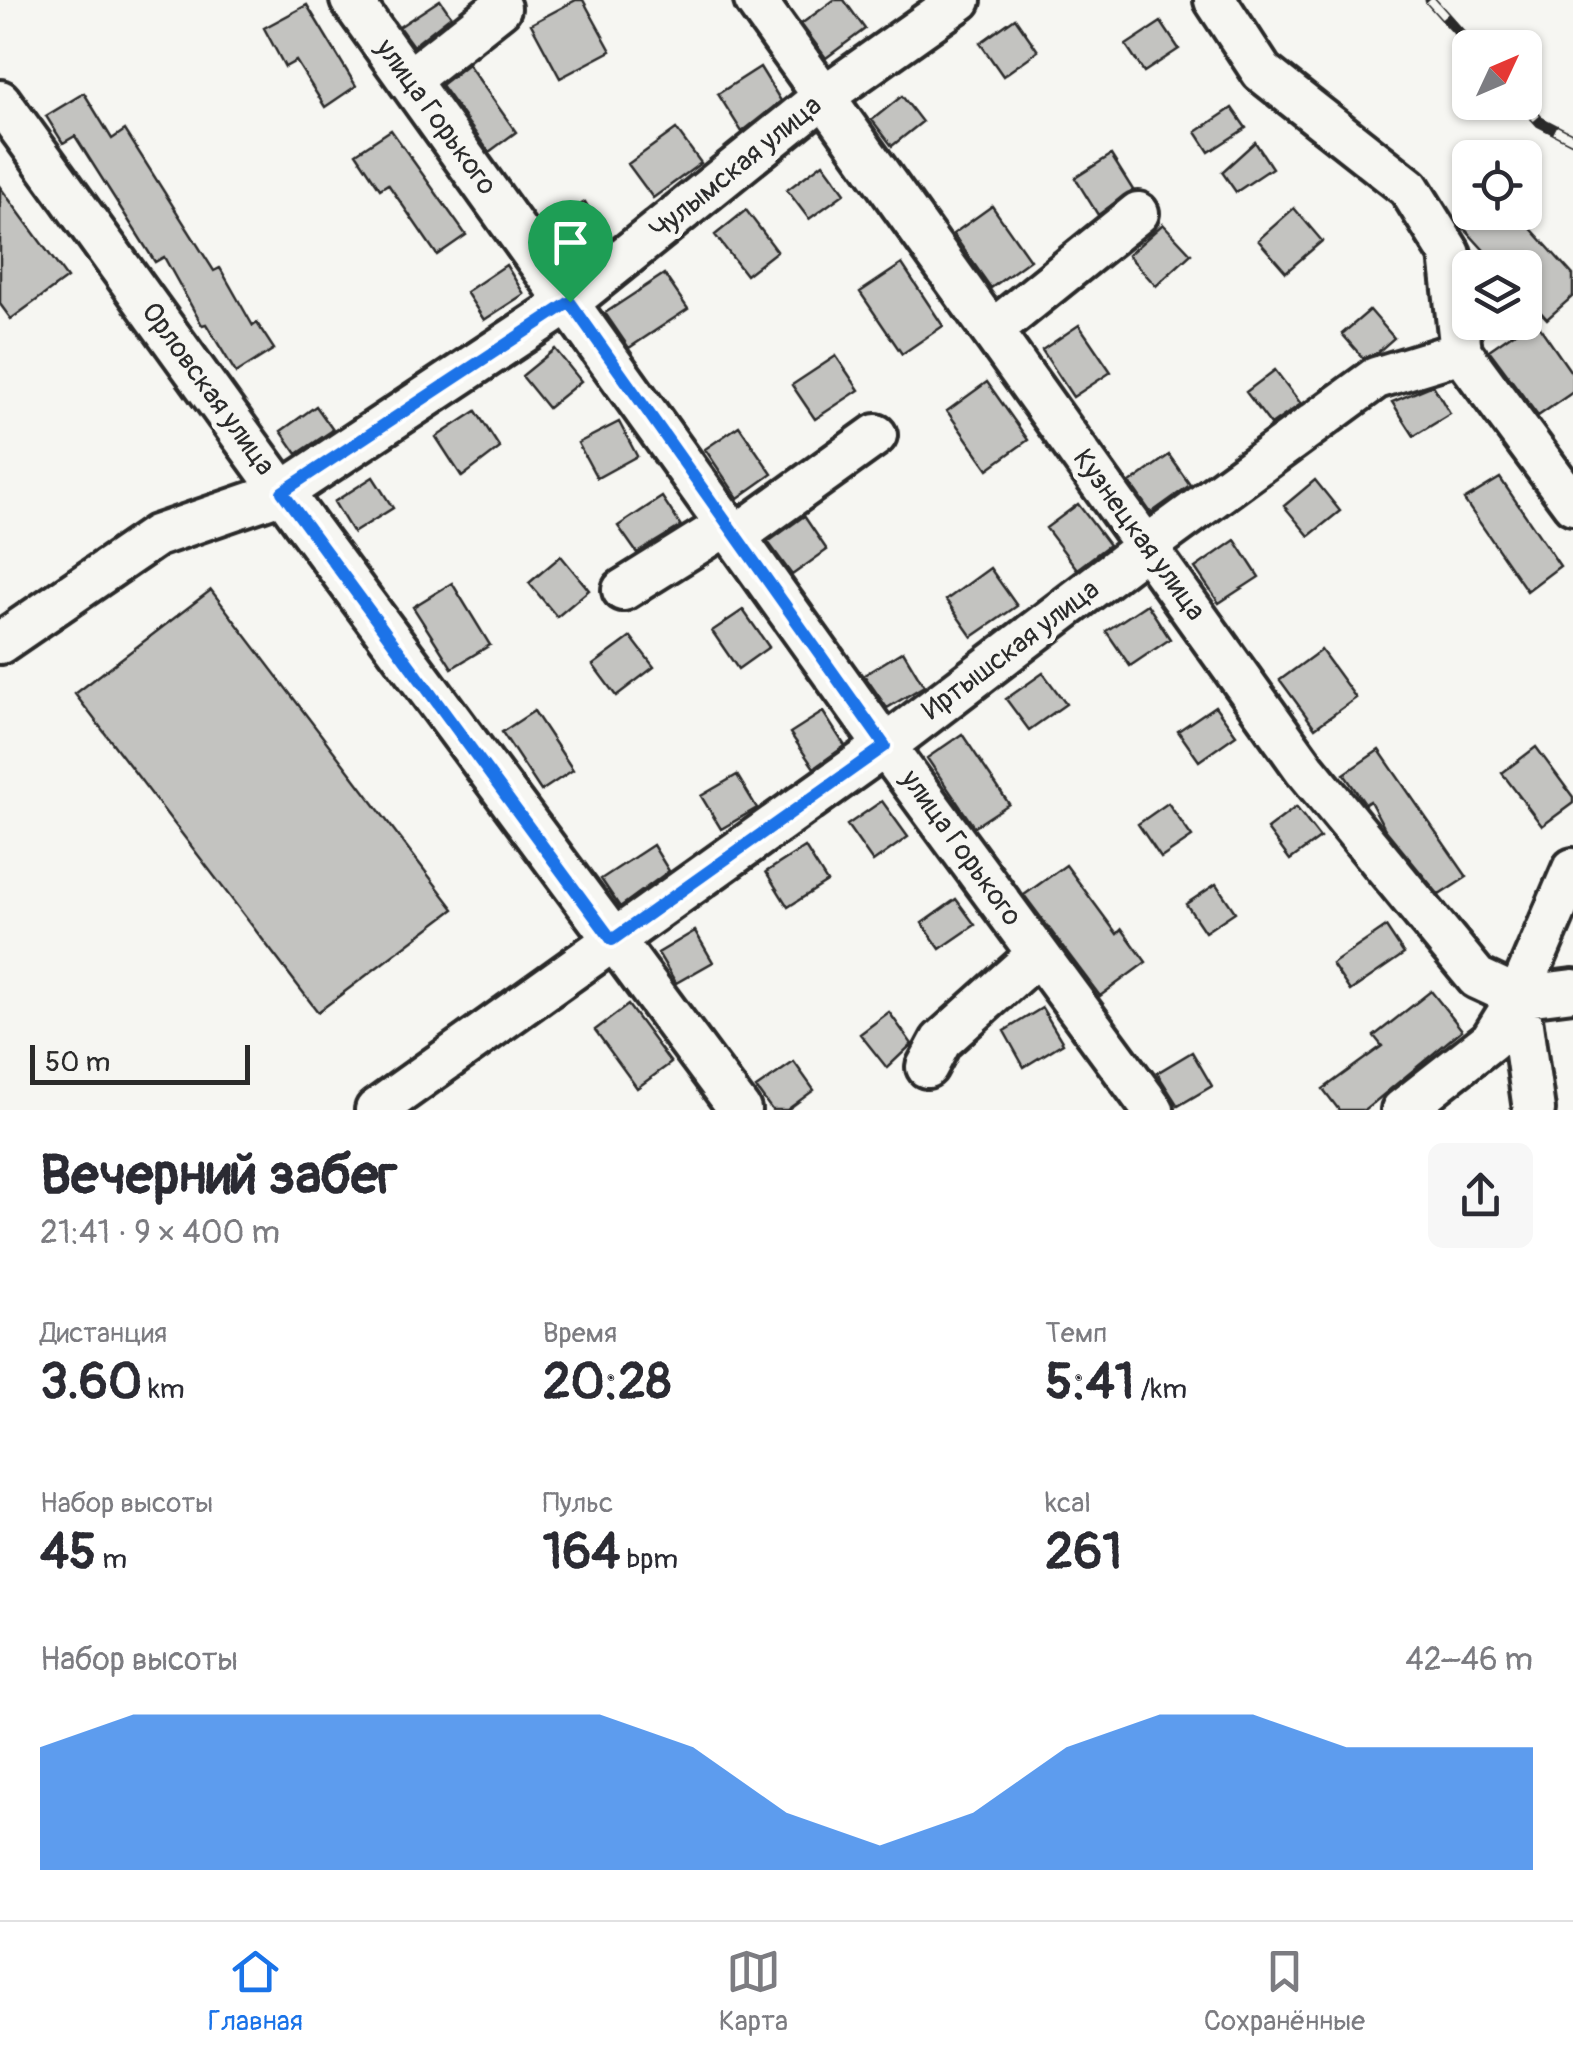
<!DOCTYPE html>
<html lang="ru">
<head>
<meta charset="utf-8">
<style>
	:root { --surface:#fff; --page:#f7f7f7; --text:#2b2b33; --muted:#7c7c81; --line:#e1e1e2; --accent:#1a73e8 }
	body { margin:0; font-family:Pangolin,sans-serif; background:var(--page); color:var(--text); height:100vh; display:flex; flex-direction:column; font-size:38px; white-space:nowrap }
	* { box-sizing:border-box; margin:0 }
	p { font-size:32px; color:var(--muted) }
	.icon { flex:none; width:55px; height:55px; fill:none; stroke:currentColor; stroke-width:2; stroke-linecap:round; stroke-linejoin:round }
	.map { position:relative; height:1110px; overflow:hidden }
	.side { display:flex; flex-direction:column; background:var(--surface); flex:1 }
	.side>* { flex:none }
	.needle { width:65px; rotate:46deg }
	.tools { position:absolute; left:1452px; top:30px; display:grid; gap:20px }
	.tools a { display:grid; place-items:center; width:90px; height:90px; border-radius:15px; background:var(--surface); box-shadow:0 2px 8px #0004; font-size:50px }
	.scale { position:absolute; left:30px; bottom:25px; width:220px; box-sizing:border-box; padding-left:10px; border:5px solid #2b2b2b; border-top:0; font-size:28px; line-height:35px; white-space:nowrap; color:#2b2b2b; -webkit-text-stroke:8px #f6f6f2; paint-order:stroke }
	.pin { position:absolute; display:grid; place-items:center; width:85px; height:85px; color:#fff; margin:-102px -42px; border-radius:50% 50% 50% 0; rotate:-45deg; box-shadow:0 0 10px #0007 }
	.pin .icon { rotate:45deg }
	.round { display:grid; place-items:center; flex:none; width:105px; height:105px; border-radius:15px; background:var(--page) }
	.headline { display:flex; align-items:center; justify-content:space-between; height:170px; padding:0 40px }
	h1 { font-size:55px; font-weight:700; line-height:75px }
	.metrics { display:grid; grid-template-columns:repeat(3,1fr); gap:15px; height:170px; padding:10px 40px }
	.metrics div { display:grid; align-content:center }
	.metrics b { font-size:50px; font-weight:700 }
	.metrics small { font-size:28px; font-weight:400 }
	.metrics p { font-size:28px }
	.chart { height:280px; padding:20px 40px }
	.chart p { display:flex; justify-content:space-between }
	.chart svg { width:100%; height:180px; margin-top:10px; fill:var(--accent); opacity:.7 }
	.menu { display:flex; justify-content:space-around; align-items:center; height:140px; border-top:2px solid var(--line); background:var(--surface); font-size:28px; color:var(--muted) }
	.menu a { display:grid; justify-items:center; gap:5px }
	.menu .selected { color:var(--accent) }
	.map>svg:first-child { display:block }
</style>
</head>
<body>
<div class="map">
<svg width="1573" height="1110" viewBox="0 0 1573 1110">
	<rect width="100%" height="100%" fill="#f6f6f2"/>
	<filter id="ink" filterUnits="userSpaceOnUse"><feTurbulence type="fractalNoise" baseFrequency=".01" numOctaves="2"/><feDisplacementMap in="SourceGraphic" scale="20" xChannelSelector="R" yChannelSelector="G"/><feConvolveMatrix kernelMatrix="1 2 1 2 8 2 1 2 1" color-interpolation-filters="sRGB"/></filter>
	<g filter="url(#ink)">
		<path fill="#c3c3c0" stroke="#2b2b2b" stroke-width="2.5" d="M 440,0 L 451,16 L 413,46 L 399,27 Z
			M 576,0 L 583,0 L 611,51 L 560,78 L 531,24 Z
			M 834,0 L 844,0 L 865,29 L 826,58 L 801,24 Z
			M 307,5 L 356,86 L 325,107 L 296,61 L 285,67 L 264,28 Z
			M 1015,18 L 1038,51 L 1003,76 L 980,43 Z
			M 1161,22 L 1179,49 L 1144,72 L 1126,45 Z
			M 468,64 L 516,132 L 489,152 L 441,85 Z
			M 760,67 L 781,101 L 742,132 L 718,94 Z
			M 84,93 L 112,139 L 125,130 L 214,271 L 220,268 L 253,326 L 257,323 L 274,349 L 236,373 L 206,324 L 202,325 L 164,257 L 155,262 L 75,136 L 63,143 L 46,116 Z
			M 902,96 L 922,122 L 892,146 L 872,120 Z
			M 1232,108 L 1246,128 L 1209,152 L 1196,132 Z
			M 676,129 L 701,163 L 653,198 L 628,164 Z
			M 391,130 L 466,235 L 437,255 L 388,184 L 380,189 L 356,153 Z
			M 1255,142 L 1272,168 L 1236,192 L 1222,172 Z
			M 1111,155 L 1133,190 L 1098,215 L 1075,178 Z
			M 823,163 L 845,193 L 809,219 L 787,190 Z
			M 0,187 L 67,278 L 11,319 L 0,304 Z
			M 585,202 L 608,239 L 569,263 L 545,226 Z
			M 992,206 L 1030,260 L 991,288 L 953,234 Z
			M 1294,208 L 1322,241 L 1286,272 L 1258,240 Z
			M 746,210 L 777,251 L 746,275 L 715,235 Z
			M 1477,212 L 1516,212 L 1573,275 L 1573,296 L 1547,319 L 1525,295 L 1525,268 L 1500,268 L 1462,226 Z
			M 1163,224 L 1191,254 L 1156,286 L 1128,255 Z
			M 902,264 L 943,326 L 902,354 L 860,292 Z
			M 506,265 L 524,294 L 484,320 L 466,292 Z
			M 664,274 L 688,309 L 629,348 L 605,313 Z
			M 1370,310 L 1394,338 L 1377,353 L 1363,358 L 1342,334 Z
			M 1534,319 L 1573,375 L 1573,392 L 1538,416 L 1489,350 Z
			M 1079,325 L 1111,372 L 1073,397 L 1042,350 Z
			M 555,349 L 581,381 L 548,408 L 522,376 Z
			M 836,356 L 859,390 L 815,419 L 792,385 Z
			M 1275,370 L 1301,404 L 1271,425 L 1246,392 Z
			M 987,382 L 1028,440 L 988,469 L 947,411 Z
			M 1433,385 L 1450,414 L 1414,436 L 1392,402 Z
			M 316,406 L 333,430 L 297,454 L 281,431 Z
			M 476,411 L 500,448 L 462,477 L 436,437 Z
			M 619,422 L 637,456 L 597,478 L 578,443 Z
			M 739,426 L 772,474 L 738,498 L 705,449 Z
			M 1169,455 L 1190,485 L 1151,513 L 1130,483 Z
			M 373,477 L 393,508 L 353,533 L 334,502 Z
			M 1500,478 L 1560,566 L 1527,591 L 1464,500 Z
			M 1315,480 L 1340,511 L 1309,536 L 1284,506 Z
			M 662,497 L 681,526 L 637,553 L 618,526 Z
			M 1078,504 L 1109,545 L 1077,569 L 1046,528 Z
			M 804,516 L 827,550 L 792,575 L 768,542 Z
			M 1235,540 L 1259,577 L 1219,603 L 1195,568 Z
			M 561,556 L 589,590 L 557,617 L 529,583 Z
			M 990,568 L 1017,606 L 972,637 L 946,600 Z
			M 452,583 L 490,645 L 452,668 L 413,607 Z
			M 211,590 L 454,909 L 318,1012 L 75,694 Z
			M 1147,604 L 1170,639 L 1130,666 L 1106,631 Z
			M 743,610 L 769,647 L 738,669 L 712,631 Z
			M 631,637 L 654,667 L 616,696 L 593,665 Z
			M 1321,650 L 1356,698 L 1315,728 L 1280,680 Z
			M 903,651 L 924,686 L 887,708 L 864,675 Z
			M 1043,673 L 1066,704 L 1029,730 L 1006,699 Z
			M 1215,706 L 1236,735 L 1199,761 L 1178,731 Z
			M 534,711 L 573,770 L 541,791 L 502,732 Z
			M 823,712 L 845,746 L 814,768 L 790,733 Z
			M 962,734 L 1009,804 L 974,827 L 927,758 Z
			M 1536,747 L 1573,797 L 1573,803 L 1542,826 L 1502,773 Z
			M 1379,750 L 1467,877 L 1439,895 L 1385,829 L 1370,801 L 1365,804 L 1344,774 Z
			M 737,775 L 757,808 L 721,829 L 701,796 Z
			M 882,801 L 908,837 L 873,862 L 847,825 Z
			M 1168,803 L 1192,837 L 1161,858 L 1138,824 Z
			M 1296,807 L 1320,838 L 1290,860 L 1267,829 Z
			M 653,845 L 669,871 L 620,907 L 601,879 Z
			M 805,847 L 827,882 L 788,907 L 766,872 Z
			M 1066,865 L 1117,934 L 1122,929 L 1146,962 L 1100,996 L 1024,895 Z
			M 1216,884 L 1235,912 L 1205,932 L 1186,904 Z
			M 956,899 L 975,925 L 940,949 L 922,923 Z
			M 1386,927 L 1404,954 L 1350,991 L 1332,964 Z
			M 695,931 L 713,962 L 676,983 L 658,953 Z
			M 1431,991 L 1462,1030 L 1365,1110 L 1339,1110 L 1323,1089 L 1382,1046 L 1374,1036 Z
			M 628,1005 L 671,1063 L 637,1088 L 595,1030 Z
			M 1042,1008 L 1063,1043 L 1024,1067 L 1004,1031 Z
			M 889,1012 L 912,1044 L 887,1068 L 860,1034 Z
			M 1192,1052 L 1212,1086 L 1178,1106 L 1157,1073 Z
			M 794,1062 L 814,1090 L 787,1110 L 772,1110 L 756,1088 Z"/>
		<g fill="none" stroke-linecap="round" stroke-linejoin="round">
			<g stroke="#2b2b2b" stroke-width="48">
				<path id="minor" d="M 351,0 L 885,746 L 1153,1110
					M 755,0 L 1305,769 L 1477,978 L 1518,997 L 1573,990
					M 1215,0 L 1262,72 L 1409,188 L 1450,254 L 1461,352 L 1573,504
					M 409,80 L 500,8
					M 0,101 L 307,526 L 740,1110
					M 992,331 L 1138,213
					M 736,536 L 876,435
					M 623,590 L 727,525
					M 0,643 L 156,536 L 283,492 L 569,302 L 823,97 L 960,0
					M 927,1067 L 941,1041 L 1038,954
					M 376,1110 L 885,746 L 1147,546 L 1376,378 L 1461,352
					M 1402,1110 L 1491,1040 L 1518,997
					M 1534,1110 L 1518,997 L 1573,869"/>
			</g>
			<use href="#minor" stroke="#f6f6f2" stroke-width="40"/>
			<g stroke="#2b2b2b" stroke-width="11">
				<path id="rail" d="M 1430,0 L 1473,48
					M 1522,102 L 1540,122 L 1573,139"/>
			</g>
			<use href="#rail" stroke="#f6f6f2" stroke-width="8" stroke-dasharray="22" stroke-linecap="butt"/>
		</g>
	</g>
	<g fill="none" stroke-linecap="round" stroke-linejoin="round" filter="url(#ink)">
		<g stroke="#fff" stroke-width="20">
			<path id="route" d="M 570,302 L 885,746 L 612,940 L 282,492 Z"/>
		</g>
		<use href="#route" stroke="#1a73e8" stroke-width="12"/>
	</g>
	<g text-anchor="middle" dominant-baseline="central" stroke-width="10" stroke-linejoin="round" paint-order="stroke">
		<g font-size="28" fill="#2b2b2b" stroke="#f6f6f2">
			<text transform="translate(436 117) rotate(54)">улица Горького</text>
			<text transform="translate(736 168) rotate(-39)">Чулымская улица</text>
			<text transform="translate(208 389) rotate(54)">Орловская улица</text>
			<text transform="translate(1139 535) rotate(54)">Кузнецкая улица</text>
			<text transform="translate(1011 650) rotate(-37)">Иртышская улица</text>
			<text transform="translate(961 848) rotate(54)">улица Горького</text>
		</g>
	</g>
</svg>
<div class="tools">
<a><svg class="needle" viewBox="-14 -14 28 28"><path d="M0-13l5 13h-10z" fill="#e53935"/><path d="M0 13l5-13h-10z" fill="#7c7c81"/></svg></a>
<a><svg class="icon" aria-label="locate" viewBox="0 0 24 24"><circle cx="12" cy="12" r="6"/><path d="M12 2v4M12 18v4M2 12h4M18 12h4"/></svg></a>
<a><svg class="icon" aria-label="layers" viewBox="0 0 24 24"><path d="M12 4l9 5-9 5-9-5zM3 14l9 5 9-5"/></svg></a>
</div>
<div class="scale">50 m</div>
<div class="pin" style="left:570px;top:302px;background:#1e9e55"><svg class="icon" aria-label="arrive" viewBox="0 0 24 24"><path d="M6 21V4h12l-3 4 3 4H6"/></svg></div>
</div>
<section class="side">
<div class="headline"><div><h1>Вечерний забег</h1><p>21:41 · 9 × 400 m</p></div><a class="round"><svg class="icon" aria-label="share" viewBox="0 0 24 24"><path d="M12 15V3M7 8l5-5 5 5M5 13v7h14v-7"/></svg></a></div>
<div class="metrics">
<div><p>Дистанция</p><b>3.60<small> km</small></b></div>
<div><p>Время</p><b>20:28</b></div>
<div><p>Темп</p><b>5:41<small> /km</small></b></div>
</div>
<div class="metrics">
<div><p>Набор высоты</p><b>45<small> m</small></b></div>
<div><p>Пульс</p><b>164<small> bpm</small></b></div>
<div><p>kcal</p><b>261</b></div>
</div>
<div class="chart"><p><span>Набор высоты</span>42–46 m</p>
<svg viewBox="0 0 160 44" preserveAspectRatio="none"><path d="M0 44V14L10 6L20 6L30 6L40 6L50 6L60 6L70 14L80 30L90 38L100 30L110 14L120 6L130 6L140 14L150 14L160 14V44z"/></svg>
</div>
</section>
<nav class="menu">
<a class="selected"><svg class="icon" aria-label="home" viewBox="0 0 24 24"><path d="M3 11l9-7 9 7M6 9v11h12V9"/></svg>Главная</a>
<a><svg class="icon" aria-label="map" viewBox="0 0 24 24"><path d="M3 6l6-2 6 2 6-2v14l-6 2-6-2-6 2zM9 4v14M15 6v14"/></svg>Карта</a>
<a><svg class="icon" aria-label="saved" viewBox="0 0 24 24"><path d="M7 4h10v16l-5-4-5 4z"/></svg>Сохранённые</a>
</nav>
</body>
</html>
